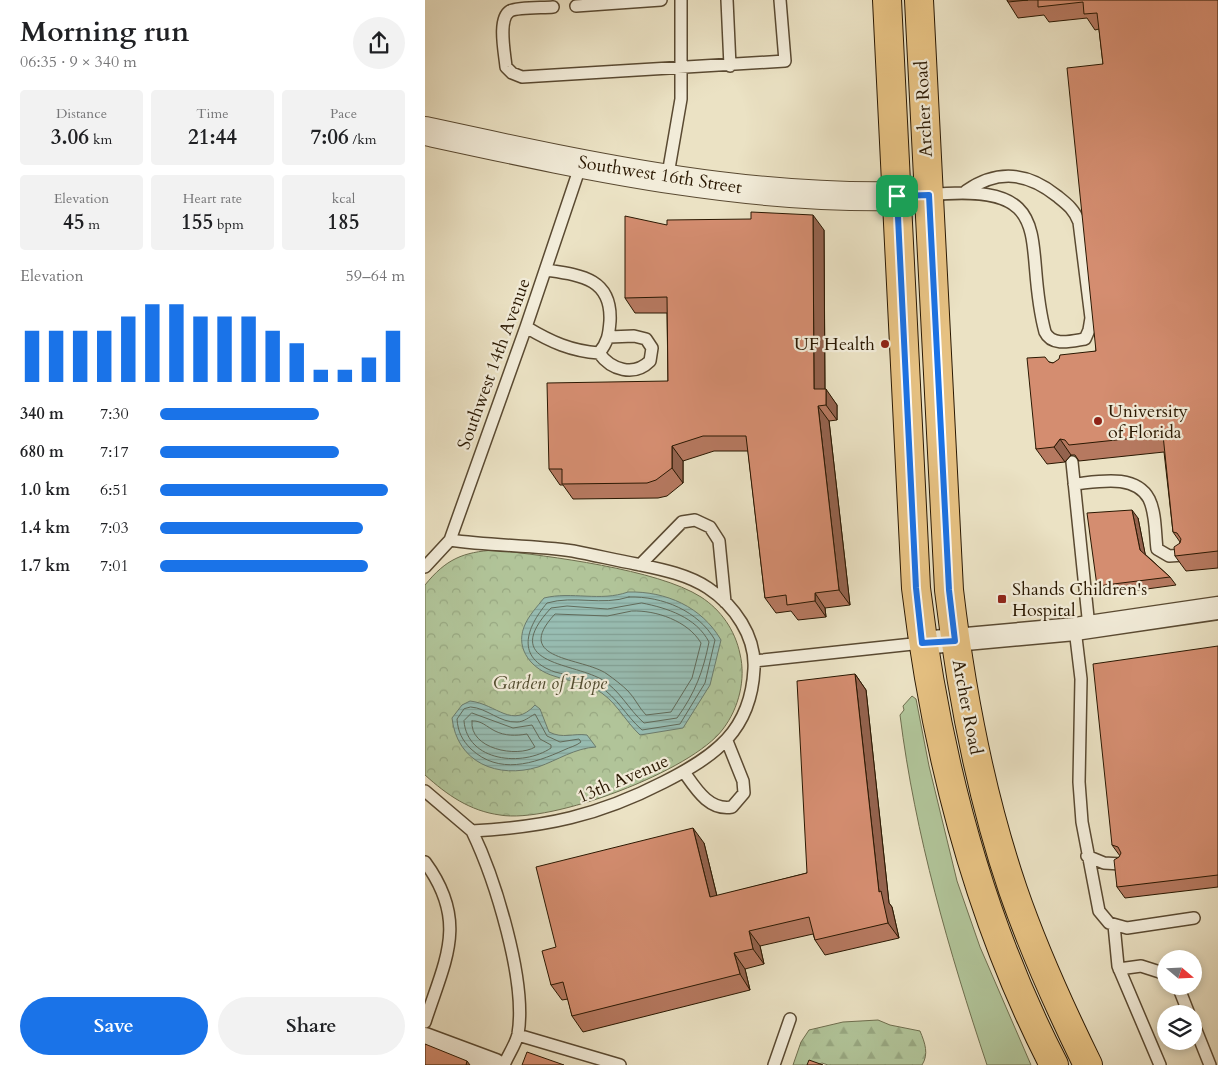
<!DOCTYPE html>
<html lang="en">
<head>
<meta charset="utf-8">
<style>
	:root { --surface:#fff; --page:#f2f2f2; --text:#202124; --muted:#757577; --accent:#1a73e8 }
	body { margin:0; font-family:Cardo,serif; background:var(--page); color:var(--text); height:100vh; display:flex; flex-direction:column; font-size:19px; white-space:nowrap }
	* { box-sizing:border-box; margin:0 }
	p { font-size:16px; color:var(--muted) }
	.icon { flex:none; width:28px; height:28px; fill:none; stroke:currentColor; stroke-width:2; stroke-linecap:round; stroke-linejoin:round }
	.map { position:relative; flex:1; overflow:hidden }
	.panel { display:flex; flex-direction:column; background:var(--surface); width:425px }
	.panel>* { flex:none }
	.needle { width:32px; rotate:109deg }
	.fabs { position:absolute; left:732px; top:950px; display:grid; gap:10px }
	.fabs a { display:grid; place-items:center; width:45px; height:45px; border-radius:50%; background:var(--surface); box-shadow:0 2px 8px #0003; font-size:25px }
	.pin { position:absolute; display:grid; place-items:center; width:42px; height:42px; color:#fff; margin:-21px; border-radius:10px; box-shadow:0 2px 8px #0006 }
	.round { display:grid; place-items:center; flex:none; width:52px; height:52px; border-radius:26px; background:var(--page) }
	.headline { display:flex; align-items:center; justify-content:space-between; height:85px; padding:0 20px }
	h1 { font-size:28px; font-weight:600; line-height:38px }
	.figures { display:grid; grid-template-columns:repeat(3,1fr); gap:8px; height:85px; padding:5px 20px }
	.figures div { display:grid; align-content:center; border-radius:5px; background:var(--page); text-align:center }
	.figures b { font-size:21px; font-weight:600 }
	.figures small { font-size:14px; font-weight:400 }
	.figures p { font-size:14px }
	.chart { height:140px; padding:10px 20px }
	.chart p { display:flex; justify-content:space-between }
	.chart svg { width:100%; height:90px; margin-top:5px; stroke:var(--accent); stroke-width:6 }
	.cta { display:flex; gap:10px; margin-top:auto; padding:10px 20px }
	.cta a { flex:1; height:58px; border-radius:30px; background:var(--accent); color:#fff; font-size:20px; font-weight:600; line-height:58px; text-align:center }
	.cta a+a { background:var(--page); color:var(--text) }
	ul { padding:0 20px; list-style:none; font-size:16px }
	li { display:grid; grid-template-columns:80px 60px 1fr; align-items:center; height:38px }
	li i { height:12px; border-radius:6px; background:var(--accent) }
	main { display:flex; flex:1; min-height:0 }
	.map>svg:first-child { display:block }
</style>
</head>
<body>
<main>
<section class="panel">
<div class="headline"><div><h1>Morning run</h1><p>06:35 · 9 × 340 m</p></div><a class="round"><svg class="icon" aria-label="share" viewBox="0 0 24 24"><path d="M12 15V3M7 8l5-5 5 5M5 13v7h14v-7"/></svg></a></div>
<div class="figures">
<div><p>Distance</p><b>3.06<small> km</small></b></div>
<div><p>Time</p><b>21:44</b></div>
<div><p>Pace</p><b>7:06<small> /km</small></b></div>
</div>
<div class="figures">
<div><p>Elevation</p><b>45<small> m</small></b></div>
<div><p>Heart rate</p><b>155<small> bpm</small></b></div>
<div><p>kcal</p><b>185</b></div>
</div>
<div class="chart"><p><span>Elevation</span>59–64 m</p>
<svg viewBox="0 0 160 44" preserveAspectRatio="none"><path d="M5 44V19M15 44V19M25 44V19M35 44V19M45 44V12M55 44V6M65 44V6M75 44V12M85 44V12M95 44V12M105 44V19M115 44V25M125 44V38M135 44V38M145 44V32M155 44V19"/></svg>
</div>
<ul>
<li><b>340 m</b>7:30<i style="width:65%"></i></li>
<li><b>680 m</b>7:17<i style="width:73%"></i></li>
<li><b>1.0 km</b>6:51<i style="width:93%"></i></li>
<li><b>1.4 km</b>7:03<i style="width:83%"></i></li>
<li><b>1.7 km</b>7:01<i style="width:85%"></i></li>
</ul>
<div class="cta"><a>Save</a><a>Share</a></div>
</section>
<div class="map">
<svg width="793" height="1065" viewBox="0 0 793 1065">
	<defs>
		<pattern id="forest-firs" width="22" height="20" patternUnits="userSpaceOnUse" patternTransform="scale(1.25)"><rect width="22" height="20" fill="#b1c499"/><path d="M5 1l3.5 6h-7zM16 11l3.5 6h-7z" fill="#98a882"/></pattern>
		<pattern id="park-crowns" width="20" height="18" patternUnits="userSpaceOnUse" patternTransform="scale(1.25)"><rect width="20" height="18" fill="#b1c499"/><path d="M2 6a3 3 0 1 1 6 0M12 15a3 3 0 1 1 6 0" fill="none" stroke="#98a882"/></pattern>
		<pattern id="water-rules" width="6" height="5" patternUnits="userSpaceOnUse" patternTransform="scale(1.25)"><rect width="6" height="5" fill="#98beb4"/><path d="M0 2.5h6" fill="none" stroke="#83a399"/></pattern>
	</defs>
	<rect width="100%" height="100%" fill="#ebe2c4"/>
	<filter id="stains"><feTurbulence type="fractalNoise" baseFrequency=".004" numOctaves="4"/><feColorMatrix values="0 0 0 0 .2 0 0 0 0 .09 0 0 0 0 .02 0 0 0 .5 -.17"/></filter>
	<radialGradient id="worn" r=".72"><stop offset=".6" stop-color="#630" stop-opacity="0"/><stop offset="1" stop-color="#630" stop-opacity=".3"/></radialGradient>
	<path fill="#b1c499" stroke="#6e6e4e" d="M 487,696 L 491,699 L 504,766 L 532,881 L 555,947 L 606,1065 L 562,1065 C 524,951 490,835 475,715 L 479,710 L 478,706 Z"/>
	<path fill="url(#forest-firs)" stroke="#6e6e4e" d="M 453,1020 L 465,1025 L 495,1031 C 500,1043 504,1054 497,1065 L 403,1065 L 397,1063 L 392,1065 L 368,1065 L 376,1042 L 384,1030 L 418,1022 Z"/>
	<path fill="url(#park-crowns)" stroke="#6e6e4e" d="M 70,550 C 123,556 232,569 276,597 C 296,610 310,630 315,654 C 321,679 314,708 298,729 C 267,771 126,824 75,815 C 45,811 22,795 0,775 L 0,585 C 21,559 38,552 70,550 Z"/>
	<path fill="url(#water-rules)" stroke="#6c7c6d" d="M 203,592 C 241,591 277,607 296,640 L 285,685 L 258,728 L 215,735 C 199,720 190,699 170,689 C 157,682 143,681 129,676 C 108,670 90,650 99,627 C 103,616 112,607 119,598 C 147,591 175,602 203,592 Z
		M 45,701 C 72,704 87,730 110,705 L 115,709 L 124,732 C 138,739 148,733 162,735 L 171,747 C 150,748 133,760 113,767 C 73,779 32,763 27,718 L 37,705 Z"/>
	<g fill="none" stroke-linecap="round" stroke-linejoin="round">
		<path stroke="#616b5b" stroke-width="1" d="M 204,597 C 238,596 273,611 290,640 L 280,683 L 255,724 L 217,730 C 200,715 193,698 174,686 C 161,677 145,676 130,672 C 90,658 101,628 122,603 C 149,595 177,606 204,597 Z
			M 217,603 C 242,608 271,617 284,642 C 278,672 270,693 252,718 L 219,723 C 203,709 195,690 176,679 C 145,662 74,664 126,608 L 142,606 L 182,609 Z
			M 207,611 C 231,610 263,621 276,643 L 267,678 L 246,712 L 221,715 C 214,708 210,698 203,691 C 197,685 189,679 182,674 C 158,657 86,661 130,614 L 182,616 Z
			M 46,707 C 62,708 75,723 92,722 C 99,722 104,717 110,714 L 122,736 L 135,742 L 154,739 L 156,742 C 151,746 145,747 139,750 C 108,764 74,775 46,749 C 37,740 33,732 32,719 L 39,709 Z
			M 47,713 L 88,728 L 107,725 L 115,739 L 126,745 L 126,748 C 98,767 42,762 39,721 Z
			M 47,721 C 56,720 62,727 70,731 C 80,736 91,736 102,734 L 110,747 C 92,758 44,749 47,721 Z"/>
		<g stroke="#5a4a32" stroke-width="14">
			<path id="service" d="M 302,0 L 305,66
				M 151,6 L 236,0
				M 128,7 C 118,8 93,7 85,11 C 72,19 80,54 81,67 L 87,73 L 97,77 L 360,61 L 355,0
				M 242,180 L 256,99 L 256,0
				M 504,195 C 639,181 596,243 620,332 C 627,347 647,341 660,339 L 664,330 L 666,318 L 654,222 C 649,209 642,204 632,196 C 602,172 573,169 541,191
				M 101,327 C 126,342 146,351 174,353 C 183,342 184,334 185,321 C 187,278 155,275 121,270
				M 174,353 C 186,370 209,377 225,361 L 227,348 L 221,339 L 209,336 L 184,337
				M 647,462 L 664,627
				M 649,484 C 672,482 710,473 724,499 C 731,513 730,533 732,549 L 744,556 L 759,555
				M 25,540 C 65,546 107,545 148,551 C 169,555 190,560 211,564 C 235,569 262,574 283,588 C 309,605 331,636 329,669 C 326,731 290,756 239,782 C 173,816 120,827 47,831 C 70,879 102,981 93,1034 C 91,1044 83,1055 79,1065
				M 215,565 L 257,522 L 270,520 L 285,527 L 294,541 L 300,602
				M 0,567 L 25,540 L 101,327 L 156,164
				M 650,629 L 656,679 L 654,782 L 657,822 L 674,911 L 684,923 L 702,928 L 769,918
				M 329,661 L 497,643
				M 259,772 C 271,789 284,811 307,807 L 319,793 L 318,781 L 302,741
				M 0,791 L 47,831
				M 662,856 L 679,863 L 696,864
				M 0,862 C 44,922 20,960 0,1022
				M 689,925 L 693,966 L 735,1065
				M 694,969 L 716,966 L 741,974
				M 753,986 L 764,1014
				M 769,1025 L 785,1065
				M 93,1035 L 195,1065
				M 349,1065 L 365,1019"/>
		</g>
		<g stroke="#5a4a32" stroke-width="25">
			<path id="minor" d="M 497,643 L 650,629 L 793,608
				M 0,1039 L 70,1065"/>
		</g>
		<g stroke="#5a4a32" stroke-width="30">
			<path id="tertiary" d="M 0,131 C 166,167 333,204 504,195"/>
		</g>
		<g stroke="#2a1802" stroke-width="30">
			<path id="primary" d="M 462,0 L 491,588 C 511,754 552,916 629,1065
				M 494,0 L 524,590 C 536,692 555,793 588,890 C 609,951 635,1008 663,1065"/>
		</g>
		<use href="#service" stroke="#f2ecd9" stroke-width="11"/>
		<use href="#minor" stroke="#f2ecd9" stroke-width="22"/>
		<use href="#tertiary" stroke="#f2ecd9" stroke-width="28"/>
		<use href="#primary" stroke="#e6c182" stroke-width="28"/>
	</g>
	<path fill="#b67960" stroke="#2a1802" d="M 582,0 L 793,0 L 793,568 L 761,571 L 750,556 L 755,542 L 748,532 L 739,452 L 654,461 L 650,455 L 646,455 L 640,462 L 622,464 L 611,449 L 624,362 L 628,363 L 671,351 L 678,64 L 674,29 L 670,30 L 662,18 L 624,22 L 619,15 L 593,18 L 583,2 Z
		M 242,225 L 399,230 L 400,389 L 412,405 L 412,420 L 404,421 L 425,605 L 400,608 L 401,617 L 373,620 L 366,611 L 351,613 L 340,598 L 323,451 L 289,451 L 258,461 L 258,483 L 242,496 L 233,498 L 148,499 L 138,485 L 135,485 L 124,469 L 243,381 L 242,313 L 210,313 L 200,298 Z
		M 713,518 L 720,554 L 745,577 L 751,585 L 678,595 L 672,586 Z
		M 793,646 L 793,887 L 700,898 L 692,887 L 695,856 L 687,845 Z
		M 430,674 L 441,690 L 464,903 L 467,907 L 474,938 L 400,955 L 390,940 L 388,934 L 335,946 L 339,964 L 320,969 L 325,990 L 158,1032 L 147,1016 L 143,999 L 137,1000 L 126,985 L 131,947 L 279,843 L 292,896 L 382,873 Z"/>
	<path fill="#94634e" stroke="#2a1802" d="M 388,215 L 399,230 L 400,405 L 389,389 Z
		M 401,389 L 412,405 L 412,420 L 401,405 Z
		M 393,406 L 404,421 L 425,605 L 414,590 Z
		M 635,439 L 646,455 L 640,462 L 629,447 Z
		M 247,446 L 258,461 L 258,483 L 247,468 Z
		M 707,510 L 713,518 L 721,558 L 715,550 Z
		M 390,593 L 400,608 L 401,617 L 390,601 Z
		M 430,674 L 441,690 L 464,903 L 467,907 L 474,938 L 463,923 L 454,892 Z
		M 268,828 L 279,843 L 296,913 L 285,897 Z
		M 324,931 L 335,946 L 339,964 L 328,949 Z
		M 309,953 L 320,969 L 325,990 L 315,974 Z
		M 42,1061 L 45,1065 L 41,1065 Z"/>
	<path fill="#d48d70" stroke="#2a1802" d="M 582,0 L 603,0 L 583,2 Z
		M 613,0 L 793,0 L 793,551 L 750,556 L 749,547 L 755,543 L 756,539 L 752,533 L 748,532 L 738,435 L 644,445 L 640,440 L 635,439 L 629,447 L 611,449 L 602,358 L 620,357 L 624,362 L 628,363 L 634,359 L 635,355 L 671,351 L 642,68 L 678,64 L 672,13 L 659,14 L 658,2 L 613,7 Z
		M 326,212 L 388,215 L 389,389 L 401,389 L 401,405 L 393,406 L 414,590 L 390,593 L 390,601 L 362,605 L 361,595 L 340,598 L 321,436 L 278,436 L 247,446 L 247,468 L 231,480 L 222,483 L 137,484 L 137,469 L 124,469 L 122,383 L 243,381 L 242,297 L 200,298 L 200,216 L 242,225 L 242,220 L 326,219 Z
		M 707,510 L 715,550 L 745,577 L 672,586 L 662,513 Z
		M 793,646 L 793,875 L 692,887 L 689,860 L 694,857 L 696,853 L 693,847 L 687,845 L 668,664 Z
		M 430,674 L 454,892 L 456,891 L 463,923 L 390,940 L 384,917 L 324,931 L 328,949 L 309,953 L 315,974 L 147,1016 L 138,982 L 126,985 L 117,951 L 131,947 L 111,867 L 268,828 L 285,897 L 382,873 L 372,681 Z
		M 0,1044 L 42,1061 L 41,1065 L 0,1065 Z
		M 102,1052 L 139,1065 L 97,1065 Z
		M 384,1060 L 398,1065 L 382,1065 Z"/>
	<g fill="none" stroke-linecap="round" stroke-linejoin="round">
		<g stroke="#fff" stroke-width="10">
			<path id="route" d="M 504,195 L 524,590 L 530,641 L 497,643 L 491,588 L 472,196 Z"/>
		</g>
		<use href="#route" stroke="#1a73e8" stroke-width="6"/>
	</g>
	<g fill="#8f2418" stroke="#f2ecd9" stroke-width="2">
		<circle cx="460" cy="344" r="5"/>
		<circle cx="673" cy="421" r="5"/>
		<rect x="572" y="594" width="10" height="10" rx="2.5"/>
	</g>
	<g text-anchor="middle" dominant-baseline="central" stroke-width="4.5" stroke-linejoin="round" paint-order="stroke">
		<g font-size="18" fill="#2a1802" stroke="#f2ecd9">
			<text transform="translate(499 109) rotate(-93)">Archer Road</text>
			<text transform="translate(235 175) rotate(9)">Southwest 16th Street</text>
			<text transform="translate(69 364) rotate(-70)">Southwest 14th Avenue</text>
			<text transform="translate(542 707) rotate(79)">Archer Road</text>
			<text transform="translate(198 779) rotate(-23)">13th Avenue</text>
		</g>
		<g font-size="18" fill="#2a1802" stroke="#f2ecd9" text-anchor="start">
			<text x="450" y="344" text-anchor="end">UF Health</text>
			<text x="683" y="411">University<tspan x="683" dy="21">of Florida</tspan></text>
			<text x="587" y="589">Shands Children's<tspan x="587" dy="21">Hospital</tspan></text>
		</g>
		<g font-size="18" font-style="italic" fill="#524c2f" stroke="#f2ecd9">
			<text x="125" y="683">Garden of Hope</text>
		</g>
	</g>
	<rect width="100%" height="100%" filter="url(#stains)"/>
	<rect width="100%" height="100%" fill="url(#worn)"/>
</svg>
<div class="fabs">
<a><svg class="needle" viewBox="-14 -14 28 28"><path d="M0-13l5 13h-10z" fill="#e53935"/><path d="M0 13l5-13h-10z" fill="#757577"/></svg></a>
<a><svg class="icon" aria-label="layers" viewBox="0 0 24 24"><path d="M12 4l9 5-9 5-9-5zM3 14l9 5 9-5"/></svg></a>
</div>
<div class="pin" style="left:472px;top:196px;background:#1e9e55"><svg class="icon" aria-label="arrive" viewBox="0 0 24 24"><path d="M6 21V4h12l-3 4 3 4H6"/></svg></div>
</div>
</main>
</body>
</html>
